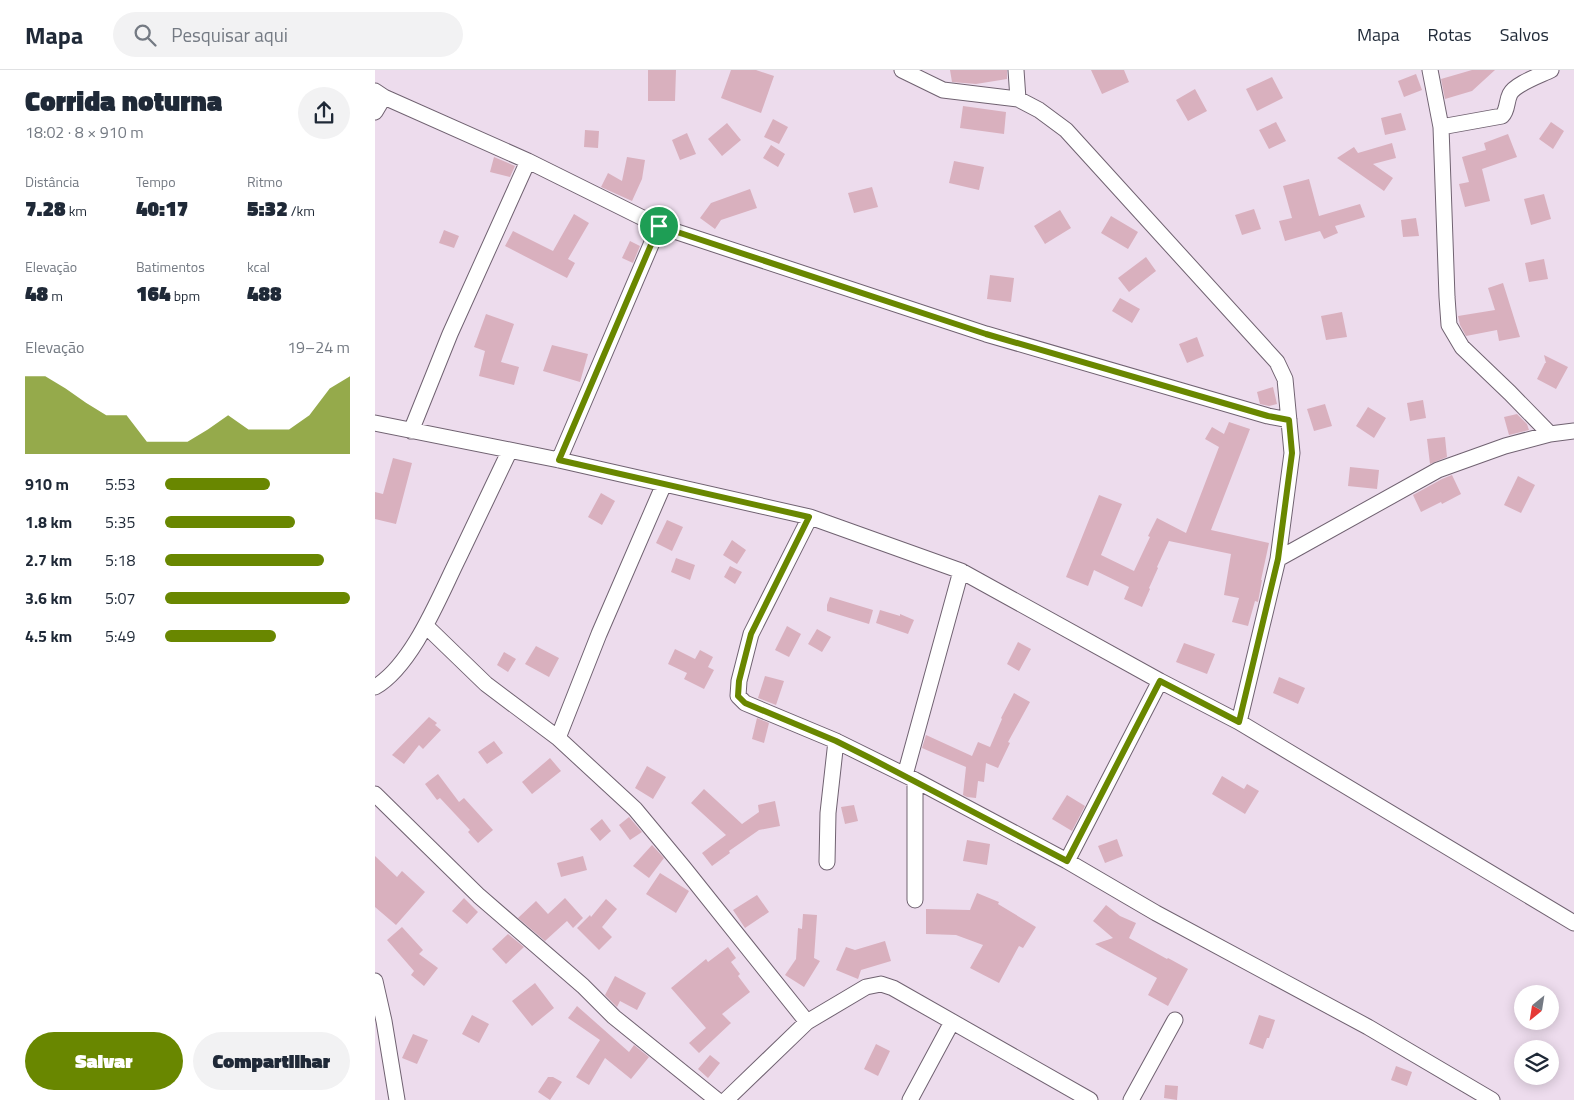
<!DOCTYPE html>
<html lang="pt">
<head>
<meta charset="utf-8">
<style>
	:root { --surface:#fff; --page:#f2f2f3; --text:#1f2937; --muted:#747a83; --line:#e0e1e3; --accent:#698700 }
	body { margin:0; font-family:"Titillium Web",sans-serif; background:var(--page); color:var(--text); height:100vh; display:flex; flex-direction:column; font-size:19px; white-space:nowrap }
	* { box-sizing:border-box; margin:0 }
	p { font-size:16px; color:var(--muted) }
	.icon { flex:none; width:28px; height:28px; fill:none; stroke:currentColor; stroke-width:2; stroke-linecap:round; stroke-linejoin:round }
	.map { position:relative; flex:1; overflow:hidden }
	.sheet { display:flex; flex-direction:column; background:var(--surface); width:375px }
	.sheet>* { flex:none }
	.needle { width:32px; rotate:210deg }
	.tools { position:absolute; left:1139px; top:915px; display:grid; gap:10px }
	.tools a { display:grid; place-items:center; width:45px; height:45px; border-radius:50%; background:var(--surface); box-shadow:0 2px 12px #0003; font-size:25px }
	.pin { position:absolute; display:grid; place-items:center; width:42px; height:42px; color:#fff; margin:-21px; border:2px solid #fff; border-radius:50%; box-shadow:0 1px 5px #0007 }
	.round { display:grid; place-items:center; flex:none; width:52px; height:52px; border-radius:26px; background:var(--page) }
	.overview { display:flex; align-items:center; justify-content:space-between; height:85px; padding:0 25px }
	h1 { font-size:28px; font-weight:800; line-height:38px }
	.figures { display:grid; grid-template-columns:repeat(3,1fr); gap:8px; height:85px; padding:5px 25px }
	.figures div { display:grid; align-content:center }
	.figures b { font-size:21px; font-weight:800 }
	.figures small { font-size:14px; font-weight:400 }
	.figures p { font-size:14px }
	.chart { height:140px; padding:10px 25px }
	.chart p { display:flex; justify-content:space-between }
	.chart svg { width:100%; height:90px; margin-top:5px; fill:var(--accent); opacity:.7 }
	.action { display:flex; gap:10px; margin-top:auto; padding:10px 25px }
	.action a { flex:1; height:58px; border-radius:30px; background:var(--accent); color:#fff; font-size:20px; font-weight:800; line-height:58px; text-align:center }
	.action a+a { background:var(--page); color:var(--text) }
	ul { padding:0 25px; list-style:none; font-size:16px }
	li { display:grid; grid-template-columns:80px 60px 1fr; align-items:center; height:38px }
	li i { height:12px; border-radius:6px; background:var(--accent) }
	header { display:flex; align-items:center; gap:30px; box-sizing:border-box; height:70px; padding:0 25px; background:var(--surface); border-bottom:1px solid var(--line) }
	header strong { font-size:24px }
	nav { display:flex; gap:28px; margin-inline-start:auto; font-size:18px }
	.search { width:350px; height:45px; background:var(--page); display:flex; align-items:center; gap:12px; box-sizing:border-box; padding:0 18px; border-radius:28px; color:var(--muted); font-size:19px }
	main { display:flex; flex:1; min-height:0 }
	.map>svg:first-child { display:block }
</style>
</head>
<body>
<header>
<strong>Mapa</strong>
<div class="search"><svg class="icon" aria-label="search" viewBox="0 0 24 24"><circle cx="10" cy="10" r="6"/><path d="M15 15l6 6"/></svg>Pesquisar aqui</div>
<nav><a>Mapa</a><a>Rotas</a><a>Salvos</a></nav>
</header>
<main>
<section class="sheet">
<div class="overview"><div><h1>Corrida noturna</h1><p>18:02 · 8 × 910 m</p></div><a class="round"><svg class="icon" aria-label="share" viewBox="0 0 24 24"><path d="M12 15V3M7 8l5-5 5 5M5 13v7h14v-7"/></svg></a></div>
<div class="figures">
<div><p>Distância</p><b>7.28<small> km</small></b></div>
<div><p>Tempo</p><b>40:17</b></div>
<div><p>Ritmo</p><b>5:32<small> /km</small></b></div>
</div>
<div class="figures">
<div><p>Elevação</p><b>48<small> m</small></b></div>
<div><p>Batimentos</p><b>164<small> bpm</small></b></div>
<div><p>kcal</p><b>488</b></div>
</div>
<div class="chart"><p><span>Elevação</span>19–24 m</p>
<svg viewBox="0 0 160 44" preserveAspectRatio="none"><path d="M0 44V6L10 6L20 12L30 19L40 25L50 25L60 38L70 38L80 38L90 32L100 25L110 32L120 32L130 32L140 25L150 12L160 6V44z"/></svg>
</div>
<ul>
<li><b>910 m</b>5:53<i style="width:57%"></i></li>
<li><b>1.8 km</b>5:35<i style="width:70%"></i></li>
<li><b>2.7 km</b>5:18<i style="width:86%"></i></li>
<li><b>3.6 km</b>5:07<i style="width:100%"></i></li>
<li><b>4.5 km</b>5:49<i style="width:60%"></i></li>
</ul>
<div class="action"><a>Salvar</a><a>Compartilhar</a></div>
</section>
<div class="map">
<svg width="1199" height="1030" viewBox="0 0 1199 1030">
	<rect width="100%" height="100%" fill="#eddced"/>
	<path fill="#d9b0be" d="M 273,0 L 301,0 L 300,31 L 273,31 Z
		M 356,0 L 381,0 L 399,6 L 386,43 L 346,28 Z
		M 575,0 L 632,0 L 632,9 L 601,14 L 577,12 Z
		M 716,0 L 749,0 L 754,12 L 727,24 Z
		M 1097,0 L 1120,0 L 1097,21 L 1070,29 L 1066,9 Z
		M 1041,4 L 1047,20 L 1029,27 L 1023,11 Z
		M 897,7 L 908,28 L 882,41 L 871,19 Z
		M 820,19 L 832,41 L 813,51 L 801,30 Z
		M 588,36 L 631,42 L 629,64 L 585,58 Z
		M 1026,43 L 1031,60 L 1010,65 L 1006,48 Z
		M 398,49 L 413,57 L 404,74 L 389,67 Z
		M 901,52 L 911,71 L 894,79 L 884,60 Z
		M 1176,52 L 1189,61 L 1178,79 L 1164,69 Z
		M 352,53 L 366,70 L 347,86 L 333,69 Z
		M 210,60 L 224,61 L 223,78 L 209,77 Z
		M 312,63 L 321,84 L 305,90 L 297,70 Z
		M 1133,64 L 1142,87 L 1107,99 L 1115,131 L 1090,137 L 1084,114 L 1094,112 L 1087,87 L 1111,80 L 1109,73 Z
		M 1017,73 L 1021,88 L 998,94 L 1018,108 L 1009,121 L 962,88 L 979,77 L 983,83 Z
		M 396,75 L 410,84 L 403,97 L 388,88 Z
		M 119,87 L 140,96 L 135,107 L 115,102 Z
		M 252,87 L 270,90 L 267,109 L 257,131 L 226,117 L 233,103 L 247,111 Z
		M 579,91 L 609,97 L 604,120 L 574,113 Z
		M 934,109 L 944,146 L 985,134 L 990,147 L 960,156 L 963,163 L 949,169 L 945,161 L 910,171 L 904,151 L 917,148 L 908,116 Z
		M 497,117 L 503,137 L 479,143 L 473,123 Z
		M 375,119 L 382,138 L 346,150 L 340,159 L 325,148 L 336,133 Z
		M 1169,124 L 1176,149 L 1156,155 L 1149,129 Z
		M 879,139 L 886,159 L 867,165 L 860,145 Z
		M 685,140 L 696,158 L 670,174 L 659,156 Z
		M 199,144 L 214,153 L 193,189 L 200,193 L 192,208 L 130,176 L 138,161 L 178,181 Z
		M 736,146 L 763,162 L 753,179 L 726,163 Z
		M 1041,148 L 1044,166 L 1028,167 L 1026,150 Z
		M 69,160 L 84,166 L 79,178 L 64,173 Z
		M 255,171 L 265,176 L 258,193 L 247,188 Z
		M 771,187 L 781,201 L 754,222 L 743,208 Z
		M 1169,189 L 1173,209 L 1154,212 L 1150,193 Z
		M 615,205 L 639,208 L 636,232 L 612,229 Z
		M 1128,213 L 1145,267 L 1124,271 L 1122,260 L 1091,266 L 1085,255 L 1083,246 L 1120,240 L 1113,218 Z
		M 745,228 L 765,239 L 757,253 L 737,241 Z
		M 967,242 L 972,267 L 951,270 L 946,246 Z
		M 111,244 L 139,254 L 126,292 L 144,297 L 139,315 L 104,306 L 110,281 L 99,277 Z
		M 822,267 L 829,286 L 812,293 L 804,274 Z
		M 177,275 L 213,284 L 205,312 L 168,301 Z
		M 1169,285 L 1193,297 L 1181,319 L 1162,309 L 1170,293 L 1171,293 Z
		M 898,317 L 902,334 L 894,336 L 885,334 L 882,322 Z
		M 1048,330 L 1051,348 L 1035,351 L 1032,333 Z
		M 950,334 L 957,356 L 939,361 L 932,339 Z
		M 993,337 L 1011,348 L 999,368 L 981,356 Z
		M 1142,344 L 1152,354 L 1154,360 L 1134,365 L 1129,347 Z
		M 854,352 L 875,359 L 836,460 L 894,473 L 886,510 L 887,510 L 883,532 L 880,531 L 873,556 L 857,552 L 864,528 L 849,525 L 856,484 L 794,471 L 782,497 L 783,498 L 774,518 L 775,519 L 767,537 L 749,529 L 754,517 L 719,500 L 713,516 L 691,507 L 724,425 L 747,434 L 726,485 L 759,501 L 775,467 L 773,466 L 782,448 L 811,463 L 844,377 L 830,369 L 837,357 L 849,364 Z
		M 1070,367 L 1072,387 L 1055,394 L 1052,369 Z
		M 18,388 L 37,393 L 21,454 L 0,449 L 0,422 L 8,424 Z
		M 975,397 L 1004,400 L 1002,419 L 973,416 Z
		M 1077,405 L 1086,424 L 1067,434 L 1066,432 L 1046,442 L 1038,425 L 1067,409 Z
		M 1143,406 L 1160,415 L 1146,443 L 1129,435 Z
		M 226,423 L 240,431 L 227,455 L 213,447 Z
		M 292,450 L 308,457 L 297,481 L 281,473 Z
		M 357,470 L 371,480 L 362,494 L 348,485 Z
		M 301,488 L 320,495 L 315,510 L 296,502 Z
		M 355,496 L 367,502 L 360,514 L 349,507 Z
		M 455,527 L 498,540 L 494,554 L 452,541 L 452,535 Z
		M 505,540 L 525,546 L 525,544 L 539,550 L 533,564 L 501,553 Z
		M 412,556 L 426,564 L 414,587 L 400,580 Z
		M 442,559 L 456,567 L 447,582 L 433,574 Z
		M 643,572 L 656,579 L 644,601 L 632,594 Z
		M 809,573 L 840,584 L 832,604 L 801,592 Z
		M 161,576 L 184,588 L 174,607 L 150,594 Z
		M 300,579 L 320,589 L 325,580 L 338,587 L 333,597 L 339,600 L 329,619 L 309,609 L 312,603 L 293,594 Z
		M 129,582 L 141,589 L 133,602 L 122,595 Z
		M 390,606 L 409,611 L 401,635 L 383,628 Z
		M 904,607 L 930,618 L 923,634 L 898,623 Z
		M 639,623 L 655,632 L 633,672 L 635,673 L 623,698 L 611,693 L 609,712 L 603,711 L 601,728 L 592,727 L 588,725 L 591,697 L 547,678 L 551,665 L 597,686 L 603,672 L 615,677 L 627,649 L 626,648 Z
		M 54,647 L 62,653 L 60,655 L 66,660 L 48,679 L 44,675 L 29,694 L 17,685 Z
		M 382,648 L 394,653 L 389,673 L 377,669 Z
		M 119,671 L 128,683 L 112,694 L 103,682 Z
		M 175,688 L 186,701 L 157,724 L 147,712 Z
		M 272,696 L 291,707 L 278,729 L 260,718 Z
		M 63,704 L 84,732 L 89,728 L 118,760 L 103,773 L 93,762 L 95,760 L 65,728 L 62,730 L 50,714 Z
		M 847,706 L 869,719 L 872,714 L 884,721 L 870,744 L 837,724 Z
		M 329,719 L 367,754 L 384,742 L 383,735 L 400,731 L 405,756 L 384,760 L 354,781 L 355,783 L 337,796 L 327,783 L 351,765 L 316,733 Z
		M 692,725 L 710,736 L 697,761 L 677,749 Z
		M 479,735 L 483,751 L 470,754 L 466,737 Z
		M 254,747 L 267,762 L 255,770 L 244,755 Z
		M 227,749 L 236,761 L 225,771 L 215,759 Z
		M 742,769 L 748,786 L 730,793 L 723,776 Z
		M 592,770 L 615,774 L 612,795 L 588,791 Z
		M 277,775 L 289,788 L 274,808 L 258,796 Z
		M 0,786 L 22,807 L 27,801 L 50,822 L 21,855 L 0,837 Z
		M 208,786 L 212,800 L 186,807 L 182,793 Z
		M 285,803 L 314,821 L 301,843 L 271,824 Z
		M 602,823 L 624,832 L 623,834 L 661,857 L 648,878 L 644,876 L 624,913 L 595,898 L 608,875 L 581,865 L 551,864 L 551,839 L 595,840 Z
		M 382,825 L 394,842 L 370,858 L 358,840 Z
		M 89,828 L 103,842 L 92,854 L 77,841 Z
		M 190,828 L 208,848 L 198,858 L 192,851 L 170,871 L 143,848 L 161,831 L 173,844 Z
		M 231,829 L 242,839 L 227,857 L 237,867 L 224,880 L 202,858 L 215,845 L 216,847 Z
		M 731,835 L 745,846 L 761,853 L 754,868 L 792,889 L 793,888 L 813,899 L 793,936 L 773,925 L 782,908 L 720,874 L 738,868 L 718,851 Z
		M 428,844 L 442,845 L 439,888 L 445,891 L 429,917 L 410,905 L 421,889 L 423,858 L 427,859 Z
		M 27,857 L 48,880 L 44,884 L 63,898 L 49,916 L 36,905 L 39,901 L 12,870 Z
		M 133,864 L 149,877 L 131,894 L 117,879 Z
		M 510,871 L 516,891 L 486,900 L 483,909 L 461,900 L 471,877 L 480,880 Z
		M 353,877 L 361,888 L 356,892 L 365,904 L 363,906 L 375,922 L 347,944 L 356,953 L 324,983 L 314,973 L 331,958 L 296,918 L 331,889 L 333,892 Z
		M 240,906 L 271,923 L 262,940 L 245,931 L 242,937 L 230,925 Z
		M 160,913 L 179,938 L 157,956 L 137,931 Z
		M 202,936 L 254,982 L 259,975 L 274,987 L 256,1009 L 230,988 L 214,1015 L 201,1007 L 225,970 L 193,948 Z
		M 97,945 L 114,954 L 104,973 L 87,964 Z
		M 884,945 L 900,950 L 894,968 L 892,968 L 888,979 L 874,974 Z
		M 38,964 L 53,970 L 42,994 L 27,988 Z
		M 501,974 L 515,981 L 503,1006 L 489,999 Z
		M 335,985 L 345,993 L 333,1008 L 323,999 Z
		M 1021,996 L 1037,1002 L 1032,1016 L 1016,1010 Z
		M 173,1007 L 178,1007 L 187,1012 L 175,1030 L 163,1022 Z
		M 790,1015 L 803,1016 L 802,1030 L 789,1028 Z"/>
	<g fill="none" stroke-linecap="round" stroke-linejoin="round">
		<g stroke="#706271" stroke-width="17">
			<path id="street" d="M 527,0 L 568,20 L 643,29 L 664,40 L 691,60 L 902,292 L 910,309 L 917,383 L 903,489 L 864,652
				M 641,0 L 643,29
				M 1055,0 L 1066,57 L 1072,227 L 1074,255 L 1087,277 L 1135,323 L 1175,364
				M 0,21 L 9,27 L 153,91 L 284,156 L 611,264 L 893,346 L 914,350
				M 0,42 L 9,27
				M 1066,57 L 1127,46 C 1133,40 1131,32 1135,24 C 1140,14 1166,5 1176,0
				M 0,353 L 184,390 L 435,447 L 586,501 L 785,611 L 864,652 L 1199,853
				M 36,361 L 75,264 L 153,91
				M 184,390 L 284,156
				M 435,447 L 376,564 L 364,611 L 363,626 L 370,633 L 461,671 L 540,710 L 692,791 L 781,843 L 993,957 L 1117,1030
				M 903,489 L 1063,400 L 1130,376 L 1175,364 L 1199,361
				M 51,556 L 111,614 L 183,668 L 260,739 L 309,798 L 432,952
				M 0,617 C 38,595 65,525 84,487 C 101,451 118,416 135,380
				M 183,668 L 224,564 L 289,414
				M 530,705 L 586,501
				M 0,724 L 104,826 L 208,916 L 239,947 L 342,1030
				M 692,791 L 785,611
				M 452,792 L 453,743 L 461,671
				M 540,830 L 540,710
				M 0,911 L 9,951 L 22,1030
				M 351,1030 L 432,952 L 491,917 L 506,914 L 518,918 L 715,1030
				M 535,1030 L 577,952
				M 756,1030 L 800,950"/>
		</g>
		<use href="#street" stroke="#fff" stroke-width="15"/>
	</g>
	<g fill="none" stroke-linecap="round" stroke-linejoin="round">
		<g stroke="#fff" stroke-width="10">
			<path id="route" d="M 284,156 L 611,264 L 893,346 L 914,350 L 917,383 L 903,489 L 864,652 L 785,611 L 692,791 L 495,688 L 461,671 L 370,633 L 363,626 L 364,611 L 376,564 L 434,447 L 184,390 Z"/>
		</g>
		<use href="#route" stroke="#698700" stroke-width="6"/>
	</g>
</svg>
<div class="tools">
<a><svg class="needle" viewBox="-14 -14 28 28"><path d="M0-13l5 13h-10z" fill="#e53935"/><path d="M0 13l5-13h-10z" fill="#747a83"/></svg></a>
<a><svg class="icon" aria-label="layers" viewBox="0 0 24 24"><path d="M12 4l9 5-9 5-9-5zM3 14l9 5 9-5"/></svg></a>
</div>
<div class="pin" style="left:284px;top:156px;background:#1e9e55"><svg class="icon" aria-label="arrive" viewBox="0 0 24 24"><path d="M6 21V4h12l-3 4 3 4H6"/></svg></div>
</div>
</main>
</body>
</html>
